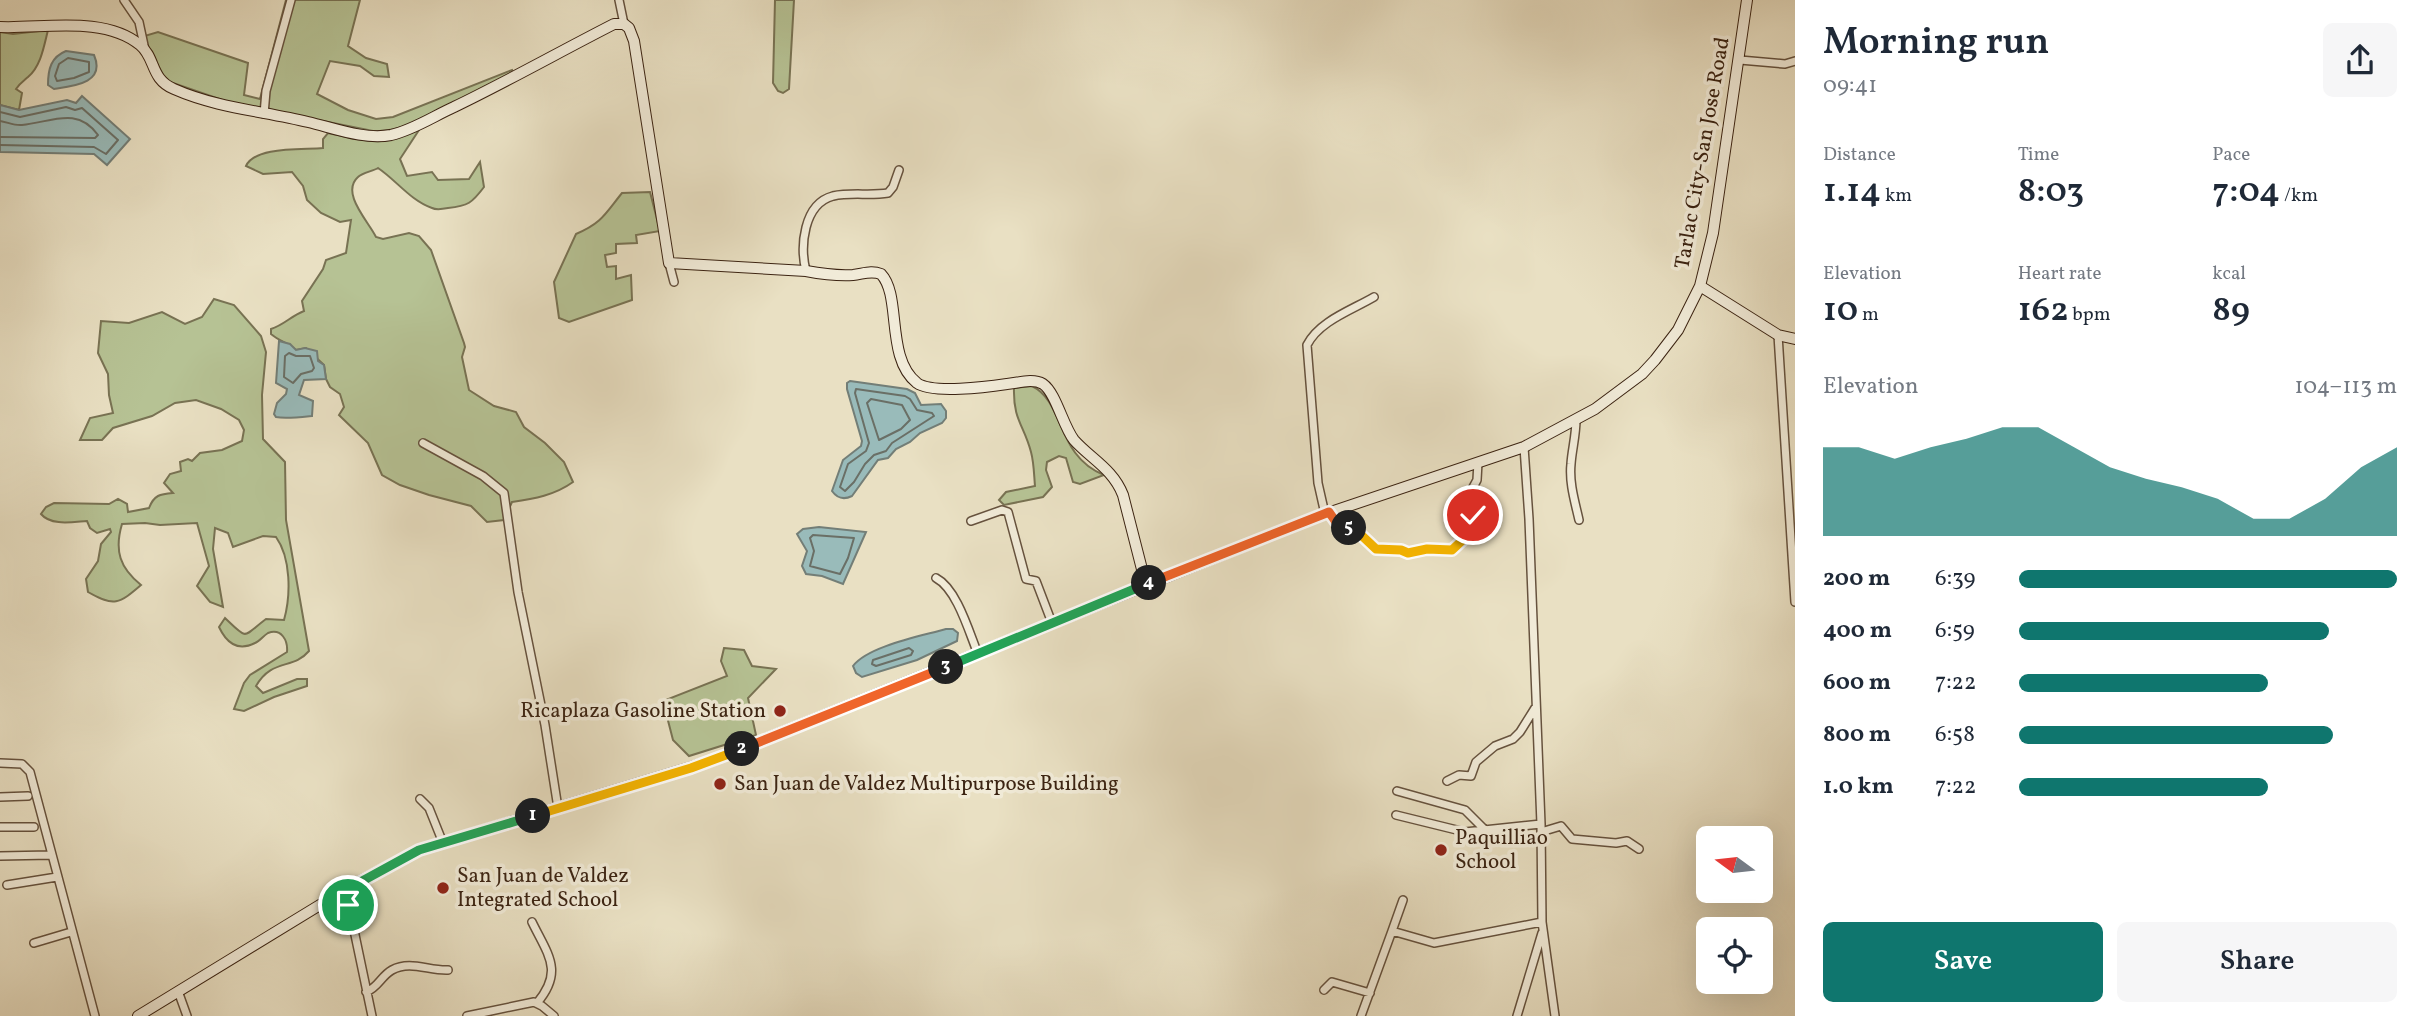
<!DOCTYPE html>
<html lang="en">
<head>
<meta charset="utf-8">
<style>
	:root { --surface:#fff; --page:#f6f6f7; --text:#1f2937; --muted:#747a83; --accent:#0f766e }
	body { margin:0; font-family:Vollkorn,serif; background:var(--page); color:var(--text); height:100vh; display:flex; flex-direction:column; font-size:26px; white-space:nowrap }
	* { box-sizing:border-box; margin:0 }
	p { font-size:23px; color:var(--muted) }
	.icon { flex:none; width:38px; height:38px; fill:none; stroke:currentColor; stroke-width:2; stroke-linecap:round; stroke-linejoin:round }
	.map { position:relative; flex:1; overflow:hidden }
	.panel { display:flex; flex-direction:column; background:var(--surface); width:630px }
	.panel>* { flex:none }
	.needle { width:46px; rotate:285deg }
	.fabs { position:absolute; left:1696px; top:826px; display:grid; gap:14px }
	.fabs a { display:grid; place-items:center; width:77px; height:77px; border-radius:10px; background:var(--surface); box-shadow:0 7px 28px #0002; font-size:35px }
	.pin { position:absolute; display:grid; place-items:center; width:60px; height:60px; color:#fff; margin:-30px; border:4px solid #fff; border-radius:50%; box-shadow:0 2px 7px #0007 }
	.km { position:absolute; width:35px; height:35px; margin:-18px; border-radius:50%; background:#222; color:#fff; font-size:19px; line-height:35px; text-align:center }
	.round { display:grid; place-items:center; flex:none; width:74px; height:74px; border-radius:10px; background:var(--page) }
	.summary { display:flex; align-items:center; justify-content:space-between; height:119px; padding:0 28px }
	h1 { font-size:38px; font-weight:600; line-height:52px }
	.figures { display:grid; grid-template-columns:repeat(3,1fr); gap:10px; height:119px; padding:7px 28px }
	.figures div { display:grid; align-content:center }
	.figures b { font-size:35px; font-weight:600 }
	.figures small { font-size:19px; font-weight:400 }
	.figures p { font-size:19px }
	.chart { height:196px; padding:14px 28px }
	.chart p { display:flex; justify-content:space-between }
	.chart svg { width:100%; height:126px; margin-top:7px; fill:var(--accent); opacity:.7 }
	.primary-button { display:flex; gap:14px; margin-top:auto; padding:14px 28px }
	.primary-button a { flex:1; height:80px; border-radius:10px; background:var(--accent); color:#fff; font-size:28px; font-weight:600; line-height:80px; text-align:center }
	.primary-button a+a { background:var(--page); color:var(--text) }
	ul { padding:0 28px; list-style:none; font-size:23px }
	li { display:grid; grid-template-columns:112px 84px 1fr; align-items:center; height:52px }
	li i { height:18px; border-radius:9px; background:var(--accent) }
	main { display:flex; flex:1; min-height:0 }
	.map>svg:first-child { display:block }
</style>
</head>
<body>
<main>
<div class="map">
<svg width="1795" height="1016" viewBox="0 0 1795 1016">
	<rect width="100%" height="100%" fill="#e9e0c3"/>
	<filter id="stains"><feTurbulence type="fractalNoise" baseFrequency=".00286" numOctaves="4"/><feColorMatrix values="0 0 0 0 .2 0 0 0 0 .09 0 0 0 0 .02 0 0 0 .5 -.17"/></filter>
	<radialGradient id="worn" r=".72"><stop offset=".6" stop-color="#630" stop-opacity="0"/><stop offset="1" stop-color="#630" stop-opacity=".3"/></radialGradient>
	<path fill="#b6c294" stroke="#787253" stroke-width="2" d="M 286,0 L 360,0 L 348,46 L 366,58 L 387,64 L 389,77 L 374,76 L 360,66 L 330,61 L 317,94 L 348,110 L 376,119 L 393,117 L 512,70 L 514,75 C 478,93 411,134 373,131 L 228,102 L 170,82 L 162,74 L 141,37 L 158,32 L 248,63 L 244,95 L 260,99 Z
		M 775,0 L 794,0 L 789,89 L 783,93 L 778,91 L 773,83 Z
		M 48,30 C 44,46 41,66 28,77 C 22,82 20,83 16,89 L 22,93 L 19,110 L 0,105 L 0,32 L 13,34 Z
		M 421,127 L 400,159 L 407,176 L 432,172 L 438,180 L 469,179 L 480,162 L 484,187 C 472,203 468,206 448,208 C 443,209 436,210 432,208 C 411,201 396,180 378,168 C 373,171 362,173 358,177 C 340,193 369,222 376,237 L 383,239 L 409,233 L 419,236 L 431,250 L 464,343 L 465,347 L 462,357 L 469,390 L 494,406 L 516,412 L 524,427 L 545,443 L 564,462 L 573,482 C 555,495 534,499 512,502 L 504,520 L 487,522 L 471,506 L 429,495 L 400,485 L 382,475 L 368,443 L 339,415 L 344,407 L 340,394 L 330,387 L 326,379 L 324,365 L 306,348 L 296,350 C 288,343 279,341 271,334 L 271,329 C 284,325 291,316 304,311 L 302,301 L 323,269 L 326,260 L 346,253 L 351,220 L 340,222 L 321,213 L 307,200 L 303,186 L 292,172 L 263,174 L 246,166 C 255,146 303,150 323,148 L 323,139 L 328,133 C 369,141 382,149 421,127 Z
		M 650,192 L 660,231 L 636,235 L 637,243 L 616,244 L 616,253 L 605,255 L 607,267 L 616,266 L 616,279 L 631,275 L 632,300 L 569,322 L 559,318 L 554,282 L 576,234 C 602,223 605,214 622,193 Z
		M 214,299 L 234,305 L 261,336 L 266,352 L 262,395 L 263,439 L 285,462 L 286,520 L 309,651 C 293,670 272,658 256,686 L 263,693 L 297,679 L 307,679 L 307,686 L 274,697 L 244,711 L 234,709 L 244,683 L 250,675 L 287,652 C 288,641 282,628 268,633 C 263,636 260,641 255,643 C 237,652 226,642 219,627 L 225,618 C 249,641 242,637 266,619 L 284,620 C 291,595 291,558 276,537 L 263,536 L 233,547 L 228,533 L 215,528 L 213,549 L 223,607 L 210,602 L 197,586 L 209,566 L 197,523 L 160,525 L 145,523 L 122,524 C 114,551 120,568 141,585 C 119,604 114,607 88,592 L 86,579 L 98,561 L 101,544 L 111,532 L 110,529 L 97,533 L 90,528 L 87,521 C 72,522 51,526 41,514 L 46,507 L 54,503 L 109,504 L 118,499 L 127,504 L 128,512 L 149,508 C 154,495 160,494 173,493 L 164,483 L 170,474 L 181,471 L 180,462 L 188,459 L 192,461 L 200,453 L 222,450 L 242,441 L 244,430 L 239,420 L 221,409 L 196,400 L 175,403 L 152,416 L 113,428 L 102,440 L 80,440 L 90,418 L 113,413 L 109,395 L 108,374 L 98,353 L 101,321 L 129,323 L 162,312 L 185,324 L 202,317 Z
		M 1032,386 C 1065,402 1056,456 1104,475 L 1080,484 L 1073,482 L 1066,458 L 1059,456 L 1047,462 L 1046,470 L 1052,487 L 1043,497 L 1004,505 L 999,500 L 1006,492 L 1035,486 C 1034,475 1034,463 1031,452 C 1024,425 1013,420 1014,388 Z
		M 724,648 L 744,650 L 752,666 L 776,669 L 748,698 L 756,735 L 689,756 L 673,740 L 663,701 L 727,676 L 721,661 Z"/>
	<path fill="#99bbba" stroke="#737e77" stroke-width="2" d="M 66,51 L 94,55 C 106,83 74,86 54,89 L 48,85 C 48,69 51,57 66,51 Z
		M 82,96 L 130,139 L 107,165 L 94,154 L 0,152 L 0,105 L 19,110 L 67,100 L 76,103 Z
		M 279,341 L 290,344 L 296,350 L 305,348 L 317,351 L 318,361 L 324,365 L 326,379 L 304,380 L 299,395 L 313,401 L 312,416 C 302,417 285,419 276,417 L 274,414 L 277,403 L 286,394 L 287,389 L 276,383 Z
		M 850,381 L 907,389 L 915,393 L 921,405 L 941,404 L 946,411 L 946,418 L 942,423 L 920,433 L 910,442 L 896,449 L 888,458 L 878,460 L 852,496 C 844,500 837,498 832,491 L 843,460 L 861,446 L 862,441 L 847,389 L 847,383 Z
		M 819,527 L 866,532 L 843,584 L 822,576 L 806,574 L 802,566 L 807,551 L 797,534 L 803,529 Z
		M 946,629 L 953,629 L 958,633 L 957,641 L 917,660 L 862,677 L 856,673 L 853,666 C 868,646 922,636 946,629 Z"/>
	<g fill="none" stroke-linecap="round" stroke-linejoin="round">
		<path stroke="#6a6f66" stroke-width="2" d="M 68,58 L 89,62 L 89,72 L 74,78 L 57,81 L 55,76 L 59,64 Z
			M 0,112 L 20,117 L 66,107 L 75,110 L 82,108 L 118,140 L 106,154 L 94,147 L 0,145
			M 0,121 C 7,122 15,126 22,125 C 52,122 77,106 98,135 L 95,138 L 0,137
			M 289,353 L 296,356 L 310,356 L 314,368 L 312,371 L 301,374 L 293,383 L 284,377 L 285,356 Z
			M 856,389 L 905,396 L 910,399 L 917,410 L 932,413 L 934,416 L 892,443 L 886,451 L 874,455 L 865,464 L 854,482 L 845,491 L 840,487 L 848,464 L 866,451 L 869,443 L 855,393 Z
			M 871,399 L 902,405 L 910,420 L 901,429 L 879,440 L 867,403 Z
			M 813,535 L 854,538 L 848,558 L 840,574 L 810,566 L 814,551 L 810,538 Z
			M 909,648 L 913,651 L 911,655 L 876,666 L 872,664 L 873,660 Z"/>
		<g stroke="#66523e" stroke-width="10">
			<path id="street" d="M 124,0 L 139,22 L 145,50
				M 619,0 L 624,24
				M 1740,60 L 1785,64 L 1795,61
				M 264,114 L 266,91 L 291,0
				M 669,263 L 674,282
				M 806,271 C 800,247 803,204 833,196 C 851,192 870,196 888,193 L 893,187 L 899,170
				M 1778,335 L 1795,602
				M 1576,419 C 1576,436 1572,449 1571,464 C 1569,483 1575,502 1579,520
				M 423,443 L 483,476 L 504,493 L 518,592 L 545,725 L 558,808
				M 1329,512 L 1336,522 L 1358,532 L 1376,549 L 1401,550 L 1408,553 L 1427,549 L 1455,549 L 1469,534 L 1473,515 L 1471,491 L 1477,480 L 1478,462
				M 1325,514 L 1318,483 L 1307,345 C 1319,321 1352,310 1374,297
				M 971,521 L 1002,510 L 1008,512 L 1026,579 L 1036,581 L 1052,623
				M 936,578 C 957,589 969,632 978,654
				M 0,763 L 22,764 L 30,772 L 95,1016
				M 1447,781 L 1459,775 L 1471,776 L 1476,762 L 1495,746 L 1513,739 L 1520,732 L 1535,708
				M 1397,791 L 1465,810 L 1485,830
				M 0,797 L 28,796
				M 420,799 L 429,808 L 443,843
				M 1396,815 L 1465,832 L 1541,824
				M 0,827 L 34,827
				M 1541,832 L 1561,826 L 1572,839 L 1616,843 L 1627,841 L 1639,849
				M 0,856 L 51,855
				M 7,885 L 57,877
				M 343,891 L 350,911 L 372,1016
				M 532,922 C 548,955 564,971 537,1003
				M 1542,922 L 1555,1016
				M 1392,931 L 1403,900
				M 34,943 L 71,932
				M 1324,990 L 1332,982 L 1370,993
				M 178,991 L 187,1016
				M 366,992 C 378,988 381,976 392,970 C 410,960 429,971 448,970
				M 467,1016 L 534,1002 L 542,1006 L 554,1016
				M 1361,1016 L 1392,931 L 1434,943 L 1542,922 L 1541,824 L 1529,519 L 1524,447
				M 1517,1016 L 1542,933"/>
		</g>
		<g stroke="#3b2312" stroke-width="12">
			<path id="secondary" d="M 0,27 C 42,29 104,15 140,45 C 156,58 150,79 174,89 C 217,108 263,111 308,122 C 334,128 364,140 391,135 C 413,130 434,116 454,107 C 508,81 561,51 614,24 L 624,24 L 629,28 L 634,41 L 669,263 L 806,271 C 822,274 837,276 853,275 C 863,274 871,270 881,274 C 902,296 885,358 917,383 C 932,394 987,387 1007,384 C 1018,383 1033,378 1043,384 C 1056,393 1063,426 1074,440 C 1091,459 1113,469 1123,495 L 1146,585
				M 1700,286 L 1778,335 L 1795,339
				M 138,1016 L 351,886 L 419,850 L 711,761 L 1313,518 L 1524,447 L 1595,409 L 1642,374 L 1655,360 L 1678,330 L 1700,286 L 1713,233 L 1747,0"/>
		</g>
		<use href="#street" stroke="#f1ebd8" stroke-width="7"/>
		<use href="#secondary" stroke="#f1ebd8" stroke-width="10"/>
	</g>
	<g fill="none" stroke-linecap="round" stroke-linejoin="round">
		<g stroke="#fff" stroke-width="14">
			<path id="split-1" d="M 348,905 L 344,891 L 419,850 L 533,816"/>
		</g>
		<g stroke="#fff" stroke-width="14">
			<path id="split-2" d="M 533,816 L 691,768 L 742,749"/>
		</g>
		<g stroke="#fff" stroke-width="14">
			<path id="split-3" d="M 742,749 L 946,667"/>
		</g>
		<g stroke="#fff" stroke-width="14">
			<path id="split-4" d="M 946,667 L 1149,583"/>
		</g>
		<g stroke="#fff" stroke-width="14">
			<path id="split-5" d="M 1149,583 L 1329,512 L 1336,522 L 1349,528"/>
		</g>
		<g stroke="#fff" stroke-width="14">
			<path id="split-6" d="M 1349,528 L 1358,532 L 1376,549 L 1401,550 L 1408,553 L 1427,549 L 1452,550 L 1469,534 L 1473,515"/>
		</g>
		<use href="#split-1" stroke="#22a559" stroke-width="9"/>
		<use href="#split-2" stroke="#f5b400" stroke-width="9"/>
		<use href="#split-3" stroke="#f0652b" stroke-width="9"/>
		<use href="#split-4" stroke="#22a559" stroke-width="9"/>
		<use href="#split-5" stroke="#f0652b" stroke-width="9"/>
		<use href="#split-6" stroke="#f5b400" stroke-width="9"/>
	</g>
	<g fill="#8f2418" stroke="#f1ebd8" stroke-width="2.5">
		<circle cx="780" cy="711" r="7"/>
		<circle cx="720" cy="784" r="7"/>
		<circle cx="1441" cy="850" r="7"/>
		<circle cx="443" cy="888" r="7"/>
	</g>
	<g text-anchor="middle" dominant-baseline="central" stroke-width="7" stroke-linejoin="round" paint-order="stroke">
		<g font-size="21" fill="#3b2312" stroke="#f1ebd8">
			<text transform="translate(1703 153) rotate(-80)">Tarlac City-San Jose Road</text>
		</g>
		<g font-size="21" fill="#3b2312" stroke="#f1ebd8" text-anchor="start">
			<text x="766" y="711" text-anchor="end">Ricaplaza Gasoline Station</text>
			<text x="734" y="784">San Juan de Valdez Multipurpose Building</text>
			<text x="1455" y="838">Paquilliao<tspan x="1455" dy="24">School</tspan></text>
			<text x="457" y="876">San Juan de Valdez<tspan x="457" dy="24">Integrated School</tspan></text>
		</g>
	</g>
	<rect width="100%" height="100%" filter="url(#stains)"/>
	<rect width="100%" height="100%" fill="url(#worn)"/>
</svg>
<div class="fabs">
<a><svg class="needle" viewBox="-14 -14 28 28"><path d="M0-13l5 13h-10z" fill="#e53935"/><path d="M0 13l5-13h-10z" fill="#747a83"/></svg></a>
<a><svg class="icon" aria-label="locate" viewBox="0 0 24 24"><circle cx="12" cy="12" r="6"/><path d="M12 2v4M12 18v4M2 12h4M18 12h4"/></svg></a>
</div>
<div class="pin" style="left:348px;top:905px;background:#1e9e55"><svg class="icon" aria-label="arrive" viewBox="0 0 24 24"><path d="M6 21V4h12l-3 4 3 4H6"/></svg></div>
<div class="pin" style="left:1473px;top:515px;background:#d93025"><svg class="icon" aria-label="check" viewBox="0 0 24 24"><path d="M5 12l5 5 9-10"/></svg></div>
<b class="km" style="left:533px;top:816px">1</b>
<b class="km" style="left:742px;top:749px">2</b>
<b class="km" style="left:946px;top:667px">3</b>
<b class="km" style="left:1149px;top:583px">4</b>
<b class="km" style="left:1349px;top:528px">5</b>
</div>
<section class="panel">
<div class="summary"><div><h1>Morning run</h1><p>09:41</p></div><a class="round"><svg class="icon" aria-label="share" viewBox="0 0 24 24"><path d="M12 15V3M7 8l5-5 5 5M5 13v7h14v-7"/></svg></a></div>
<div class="figures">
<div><p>Distance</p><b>1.14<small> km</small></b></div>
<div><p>Time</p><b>8:03</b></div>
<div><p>Pace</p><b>7:04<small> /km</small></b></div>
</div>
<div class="figures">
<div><p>Elevation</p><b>10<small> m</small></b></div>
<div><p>Heart rate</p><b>162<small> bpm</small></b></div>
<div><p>kcal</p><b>89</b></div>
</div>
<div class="chart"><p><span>Elevation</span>104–113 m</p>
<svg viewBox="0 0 160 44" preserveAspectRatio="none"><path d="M0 44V13L10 13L20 17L30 13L40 10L50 6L60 6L70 13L80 20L90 24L100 27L110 31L120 38L130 38L140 31L150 20L160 13V44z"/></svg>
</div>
<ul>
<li><b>200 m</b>6:39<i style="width:100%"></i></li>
<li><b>400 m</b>6:59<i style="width:82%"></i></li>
<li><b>600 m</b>7:22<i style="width:66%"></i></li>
<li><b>800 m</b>6:58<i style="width:83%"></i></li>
<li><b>1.0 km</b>7:22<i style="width:66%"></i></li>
</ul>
<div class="primary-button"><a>Save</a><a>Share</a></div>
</section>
</main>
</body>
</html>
